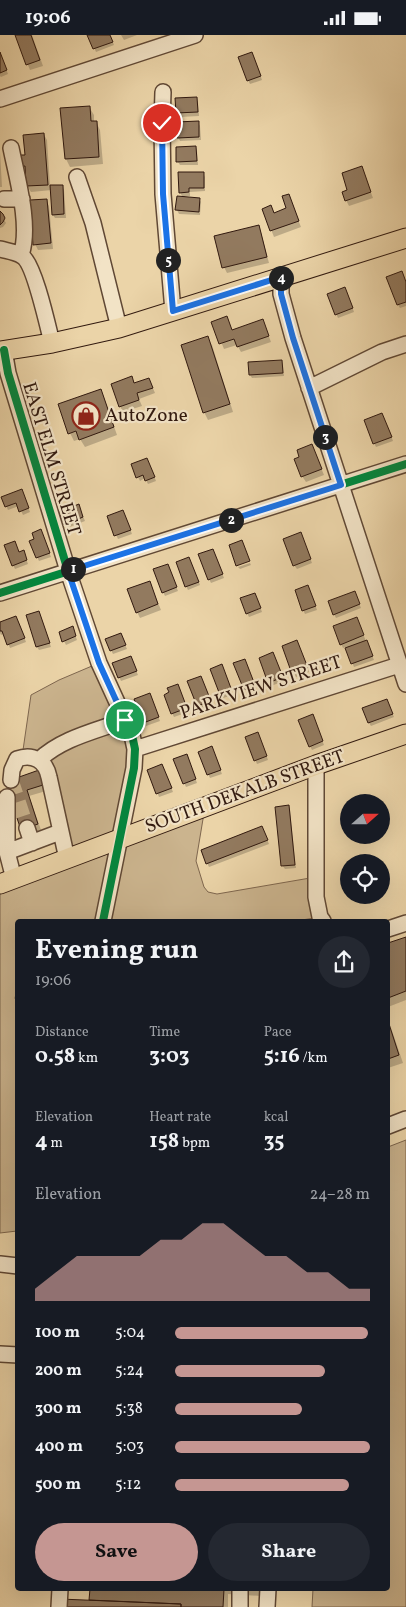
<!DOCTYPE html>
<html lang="en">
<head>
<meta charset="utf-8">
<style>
	:root { --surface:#171b24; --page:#242831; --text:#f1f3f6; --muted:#9ea1a6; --accent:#c59692 }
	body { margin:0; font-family:Vollkorn,serif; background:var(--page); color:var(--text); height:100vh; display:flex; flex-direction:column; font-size:19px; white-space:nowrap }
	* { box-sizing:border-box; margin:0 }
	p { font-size:16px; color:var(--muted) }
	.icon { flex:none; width:28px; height:28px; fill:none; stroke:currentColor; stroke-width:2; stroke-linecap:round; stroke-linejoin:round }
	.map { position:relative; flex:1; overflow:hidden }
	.sheet { position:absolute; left:15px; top:884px; width:375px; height:672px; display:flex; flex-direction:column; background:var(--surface); border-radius:5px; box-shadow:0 5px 20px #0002 }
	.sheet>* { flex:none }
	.needle { width:32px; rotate:69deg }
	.buttons { position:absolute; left:340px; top:759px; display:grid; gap:10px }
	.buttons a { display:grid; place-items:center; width:50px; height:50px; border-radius:50%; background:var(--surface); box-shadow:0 5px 20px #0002; font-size:25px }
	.pin { position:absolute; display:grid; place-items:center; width:42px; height:42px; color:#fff; margin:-21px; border:2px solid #fff; border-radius:50%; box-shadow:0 1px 5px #0007 }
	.km { position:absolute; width:25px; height:25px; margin:-12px; border-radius:50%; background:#222; color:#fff; font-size:14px; line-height:25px; text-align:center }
	.round { display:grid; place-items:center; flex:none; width:52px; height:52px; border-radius:26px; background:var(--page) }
	.headline { display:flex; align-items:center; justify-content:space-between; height:85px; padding:0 20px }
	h1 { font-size:28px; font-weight:700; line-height:38px }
	.metrics { display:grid; grid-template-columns:repeat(3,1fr); gap:8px; height:85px; padding:5px 20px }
	.metrics div { display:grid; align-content:center }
	.metrics b { font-size:21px; font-weight:700 }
	.metrics small { font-size:14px; font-weight:400 }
	.metrics p { font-size:14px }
	.chart { height:140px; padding:10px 20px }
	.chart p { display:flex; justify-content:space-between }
	.chart svg { width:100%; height:90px; margin-top:5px; fill:var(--accent); opacity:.7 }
	.cta { display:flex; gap:10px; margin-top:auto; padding:10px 20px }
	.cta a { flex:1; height:58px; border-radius:30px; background:var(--accent); color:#111; font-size:20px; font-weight:700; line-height:58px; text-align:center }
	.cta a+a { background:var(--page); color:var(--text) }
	ul { padding:0 20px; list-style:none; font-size:16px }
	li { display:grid; grid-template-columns:80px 60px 1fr; align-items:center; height:38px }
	li i { height:12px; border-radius:6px; background:var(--accent) }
	.status { display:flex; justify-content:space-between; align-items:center; height:35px; padding:0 25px; background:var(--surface); direction:ltr }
	.status svg { height:14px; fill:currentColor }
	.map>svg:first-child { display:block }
</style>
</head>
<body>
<div class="status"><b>19:06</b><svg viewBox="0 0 49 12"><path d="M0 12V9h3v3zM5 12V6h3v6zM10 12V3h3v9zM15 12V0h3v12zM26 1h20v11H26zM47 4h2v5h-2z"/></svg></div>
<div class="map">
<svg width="406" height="1572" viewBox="0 0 406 1572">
	<rect width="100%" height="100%" fill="#ebd4a8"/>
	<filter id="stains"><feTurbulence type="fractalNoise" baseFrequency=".004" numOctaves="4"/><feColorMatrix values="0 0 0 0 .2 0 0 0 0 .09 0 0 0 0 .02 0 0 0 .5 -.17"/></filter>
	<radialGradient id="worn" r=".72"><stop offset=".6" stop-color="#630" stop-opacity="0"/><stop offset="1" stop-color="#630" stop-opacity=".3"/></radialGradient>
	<path fill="#cbb48e" stroke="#7e664e" d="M 99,628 L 132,700 L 119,804 L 205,772 L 196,826 L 204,852 L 208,857 L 217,859 L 316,842 L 320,882 L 296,886 L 18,886 L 18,951 L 15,963 L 18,972 L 17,1196 L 0,1198 L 0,849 L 67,824 L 49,742 L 22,722 L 31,660 L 59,645 Z
		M 406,1105 L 406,1572 L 312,1572 L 313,1554 L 388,1554 L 388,1112 Z"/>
	<path fill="#0003" d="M 16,0 L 32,0 L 43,31 L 30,35 Z
		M 89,0 L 110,0 L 114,10 L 96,17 Z
		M 121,0 L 137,0 L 124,5 Z
		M 0,18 L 8,39 L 1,42 L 0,41 Z
		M 254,22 L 262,45 L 250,49 L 248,45 Z
		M 196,64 L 198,67 L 199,81 L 180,82 L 177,78 Z
		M 89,72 L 94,80 L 94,87 L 96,87 L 100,95 L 103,129 L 70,132 L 66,124 L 62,74 Z
		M 198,87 L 200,91 L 201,105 L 180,106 L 178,102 Z
		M 44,100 L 47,105 L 50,151 L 62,151 L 64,155 L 66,183 L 55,183 L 53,180 L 52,155 L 31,157 L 27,151 L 26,137 L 21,137 L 17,122 L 26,121 Z
		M 195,112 L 197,116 L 198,130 L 180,130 L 178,127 Z
		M 0,117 L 2,152 L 0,152 Z
		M 362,133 L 373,163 L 349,171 L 346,165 L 349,155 Z
		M 203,138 L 205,142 L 205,156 L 190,157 L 190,161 L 185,161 L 185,163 L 199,164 L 201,167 L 200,180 L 179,179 L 177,175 L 183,163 L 180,157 Z
		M 288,160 L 301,192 L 274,202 L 263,174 L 274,179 L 288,174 Z
		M 46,165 L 49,171 L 53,214 L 38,215 L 35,209 Z
		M 0,178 L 6,188 L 3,192 L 0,193 Z
		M 258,191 L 261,197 L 269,228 L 227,238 L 224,232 Z
		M 406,248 L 406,271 L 400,273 L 398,270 Z
		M 347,257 L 354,277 L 338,283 L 328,260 Z
		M 213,287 L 232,296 L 265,291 L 271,307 L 241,317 L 237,310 L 224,314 Z
		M 207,303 L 212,310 L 233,377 L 208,385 L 204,377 Z
		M 281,326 L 283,330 L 284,341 L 252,343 L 250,340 Z
		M 132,343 L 135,349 L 149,344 L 155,358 L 139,364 L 142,371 L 123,377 L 120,371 Z
		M 100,356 L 104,363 L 117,400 L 85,412 L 80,404 L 74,406 L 70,398 Z
		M 384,383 L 393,406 L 376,412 L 374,408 Z
		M 312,411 L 324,440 L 306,447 L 302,441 L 301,423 Z
		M 149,428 L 156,446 L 148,449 L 145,443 L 140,446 L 138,442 Z
		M 23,459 L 30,477 L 23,480 L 19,471 L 8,475 L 3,463 Z
		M 80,474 L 85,486 L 67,493 L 65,489 Z
		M 125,480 L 132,499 L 118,504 L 108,482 Z
		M 42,500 L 51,522 L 39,526 L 30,506 Z
		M 302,502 L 312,528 L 297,534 L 294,530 Z
		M 19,519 L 25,521 L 28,529 L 15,534 L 13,530 Z
		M 214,519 L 224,543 L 211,548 L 209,544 Z
		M 191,527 L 200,550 L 188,555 L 186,551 Z
		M 250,528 L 251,530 L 240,534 L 238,532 Z
		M 169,534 L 178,556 L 165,561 L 163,557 Z
		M 152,553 L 161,575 L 140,583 L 137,577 Z
		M 310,555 L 317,575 L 305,579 L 303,575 Z
		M 356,561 L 361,573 L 336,583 L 334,579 Z
		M 257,563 L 262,577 L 249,582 L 247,578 Z
		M 39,577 L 51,612 L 39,615 L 37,612 Z
		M 18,586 L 26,607 L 10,613 L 4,599 L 1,600 L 0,598 L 0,589 Z
		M 358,587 L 374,625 L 354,632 L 346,612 L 343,613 L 341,609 Z
		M 74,597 L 77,605 L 66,610 L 64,606 Z
		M 122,603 L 127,614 L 113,619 L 106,605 Z
		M 298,610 L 309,637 L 296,642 L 283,612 Z
		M 275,622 L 284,646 L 271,651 L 269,647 Z
		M 132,626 L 138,640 L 121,646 L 119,642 Z
		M 246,629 L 256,654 L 247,658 L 245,654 Z
		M 212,635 L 223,635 L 233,660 L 223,663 Z
		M 203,646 L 212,670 L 200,674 L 198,671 Z
		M 179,654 L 188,677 L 174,682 L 172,678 Z
		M 151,664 L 160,686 L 146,691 L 136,665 Z
		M 388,669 L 394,682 L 371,691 L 369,688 Z
		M 314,684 L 324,710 L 312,715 L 310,711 Z
		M 260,702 L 268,725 L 257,729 L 246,703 Z
		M 213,716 L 222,739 L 210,743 L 208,739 Z
		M 188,724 L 197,748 L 186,752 L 174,725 Z
		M 164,735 L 173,757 L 159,762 L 149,736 Z
		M 38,737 L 46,756 L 29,761 L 41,795 L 25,800 L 6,748 Z
		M 288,772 L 290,775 L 296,833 L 285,834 L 282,830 Z
		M 264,797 L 269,809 L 209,832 L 207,828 Z
		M 406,903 L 406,965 L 388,972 L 388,909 Z
		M 388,984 L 403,1028 L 388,1033 Z
		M 91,1554 L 261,1554 L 261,1561 L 228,1559 L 228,1572 L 60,1572 L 90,1566 Z"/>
	<path fill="#927a5f" stroke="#31190f" d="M 15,0 L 31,0 L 40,25 L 26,30 Z
		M 87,0 L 110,0 L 113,7 L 93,14 Z
		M 0,17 L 7,35 L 0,38 Z
		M 252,17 L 261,41 L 247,46 L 238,22 Z
		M 197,62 L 198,77 L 176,78 L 175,63 Z
		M 90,71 L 91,86 L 97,86 L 99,122 L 65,124 L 60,73 Z
		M 199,86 L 199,102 L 177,103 L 176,87 Z
		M 44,98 L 48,150 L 26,151 L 25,131 L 17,132 L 16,120 L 25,120 L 23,100 Z
		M 196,111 L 197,126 L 176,127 L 176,112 Z
		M 362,131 L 371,157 L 345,166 L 342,157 L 347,155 L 342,138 Z
		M 178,137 L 204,137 L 204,153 L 189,153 L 189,157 L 179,158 Z
		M 50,150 L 63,150 L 64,179 L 52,180 Z
		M 289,159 L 299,186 L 270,196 L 262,174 L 271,170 L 274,178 L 286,173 L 282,161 Z
		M 177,161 L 200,163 L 199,177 L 175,175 Z
		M 47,164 L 51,208 L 33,210 L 30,165 Z
		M 0,176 L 3,179 L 5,183 L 3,187 L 0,190 Z
		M 259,190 L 267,222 L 222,233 L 214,201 Z
		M 402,236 L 406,247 L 406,267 L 397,270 L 386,242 Z
		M 345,252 L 353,273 L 335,280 L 327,259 Z
		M 227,281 L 232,295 L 263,284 L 269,301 L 237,312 L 234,304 L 219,309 L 211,287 Z
		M 208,301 L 230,369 L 203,378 L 181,310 Z
		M 282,325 L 283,338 L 249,340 L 248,327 Z
		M 132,341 L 134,348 L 149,343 L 153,353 L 137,358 L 139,365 L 119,372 L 111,349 Z
		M 101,354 L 114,392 L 79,405 L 76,396 L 68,399 L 58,369 Z
		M 382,378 L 392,402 L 373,409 L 364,385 Z
		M 312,409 L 322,434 L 301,442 L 294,424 L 299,422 L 297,415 Z
		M 147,423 L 155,442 L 145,446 L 143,440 L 136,443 L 131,429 Z
		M 22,454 L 29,473 L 19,477 L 16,468 L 5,472 L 1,462 Z
		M 79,469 L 83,482 L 64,490 L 59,477 Z
		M 123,475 L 131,495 L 114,501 L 107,481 Z
		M 41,494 L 50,518 L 36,523 L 29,506 L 34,504 L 32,498 Z
		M 301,497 L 311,524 L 293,531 L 283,504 Z
		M 242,505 L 250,526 L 236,531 L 229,510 Z
		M 15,506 L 19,517 L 24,515 L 27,525 L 12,531 L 4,510 Z
		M 213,514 L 223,539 L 208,545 L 198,519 Z
		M 189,522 L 199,547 L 185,552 L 176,527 Z
		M 168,529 L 177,552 L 162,558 L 153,534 Z
		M 150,546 L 158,569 L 136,578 L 127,554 Z
		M 308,550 L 316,571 L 302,576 L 295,555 Z
		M 355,556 L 360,569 L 333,580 L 328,566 Z
		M 255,558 L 261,573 L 246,579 L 240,563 Z
		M 39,576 L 50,608 L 36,612 L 26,580 Z
		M 16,581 L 25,603 L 7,610 L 2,596 L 0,596 L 0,587 Z
		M 357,582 L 364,600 L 340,610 L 333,591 Z
		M 73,591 L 76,601 L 62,607 L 59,597 Z
		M 121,598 L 126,610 L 110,616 L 105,604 Z
		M 297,605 L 308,633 L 292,639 L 282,611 Z
		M 367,605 L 373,621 L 351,629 L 345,613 Z
		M 273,617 L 283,642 L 268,648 L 259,623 Z
		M 131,621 L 137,636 L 118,643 L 112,628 Z
		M 245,624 L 255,650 L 244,655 L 233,628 Z
		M 222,629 L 232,656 L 220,660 L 210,634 Z
		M 201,641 L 211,666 L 197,671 L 187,646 Z
		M 178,649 L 187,673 L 171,679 L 164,660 L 169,657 L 167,653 Z
		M 150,658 L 159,682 L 143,688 L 134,664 Z
		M 387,664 L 393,679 L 368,688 L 362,673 Z
		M 313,679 L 323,706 L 309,712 L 298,685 Z
		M 258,697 L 267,721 L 254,726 L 245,702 Z
		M 212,711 L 221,735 L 207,740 L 198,717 Z
		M 187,719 L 196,744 L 183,749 L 173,724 Z
		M 162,729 L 172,753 L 156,759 L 147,735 Z
		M 39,735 L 43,750 L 27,755 L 38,789 L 21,795 L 5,747 Z
		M 289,770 L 295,830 L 281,831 L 275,772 Z
		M 262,791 L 268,805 L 206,829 L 201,815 Z
		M 406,902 L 406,956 L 388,963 L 388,908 Z
		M 388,986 L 399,1020 L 388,1024 Z
		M 90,1554 L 224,1554 L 223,1572 L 181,1572 L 181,1569 L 89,1565 Z
		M 60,1564 L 181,1569 L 181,1572 L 58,1572 Z"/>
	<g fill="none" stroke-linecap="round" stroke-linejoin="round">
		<path stroke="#c6af89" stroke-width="15" stroke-dasharray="15 8" stroke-linecap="butt" d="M 11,745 L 27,793"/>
		<g stroke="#604835" stroke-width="18">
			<path id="minor" d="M 163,57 L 162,88 L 163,159 L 173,276
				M 0,64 L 195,0
				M 11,113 C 17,143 31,191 21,220
				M 77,142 L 93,188 L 119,293
				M 4,164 L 22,164
				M 0,214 C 7,216 16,217 22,221 C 34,228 48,292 52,308
				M 281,243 L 281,259 L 293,303 L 406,649
				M 4,315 L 8,338 L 68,536 L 99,628 L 132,700 L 135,714 L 134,733 L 103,886
				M 309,353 L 382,317 L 406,309
				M 0,558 L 406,429
				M 135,714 L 399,630
				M 39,725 C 62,703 96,696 125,685
				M 316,730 L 316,862 L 320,882 L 323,886
				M 11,745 L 12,735 L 17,724 C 33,718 46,726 49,742 L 67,824
				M 7,762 L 7,817 L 14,844
				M 27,793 L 32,808
				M 7,817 L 60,797
				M 388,894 L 406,888
				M 388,1091 L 406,1084
				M 0,1229 L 18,1231
				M 0,1319 L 18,1320
				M 59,1572 L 60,1554
				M 240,1572 L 240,1554
				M 267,1572 L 268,1554"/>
		</g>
		<g stroke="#31190f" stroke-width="21">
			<path id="major" d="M 0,316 L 52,308 L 119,293 L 406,203
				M 0,849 L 316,730 L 406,699"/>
		</g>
		<use href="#minor" stroke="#f2e3c6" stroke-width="15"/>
		<use href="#major" stroke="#ebd4a8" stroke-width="19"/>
		<g stroke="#f2e3c6" stroke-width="11">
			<path id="cycleway" d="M 4,315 L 8,338 L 68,536 L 99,628 L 132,700 L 135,714 L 134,733 L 103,886
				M 0,558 L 406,429"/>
		</g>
		<use href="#cycleway" stroke="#00873e" stroke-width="8"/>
	</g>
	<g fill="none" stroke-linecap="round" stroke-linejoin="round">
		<g stroke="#fff" stroke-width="10">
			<path id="route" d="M 125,685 L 99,628 L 68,536 L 341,450 L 293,303 L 281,259 L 281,242 L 173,276 L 163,159 L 162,88"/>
		</g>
		<use href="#route" stroke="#1a73e8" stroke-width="6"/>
	</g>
	<defs>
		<g id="shop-ring" transform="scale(1.4375)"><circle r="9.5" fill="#f2e3c6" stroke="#8f2418" stroke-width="1.5"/><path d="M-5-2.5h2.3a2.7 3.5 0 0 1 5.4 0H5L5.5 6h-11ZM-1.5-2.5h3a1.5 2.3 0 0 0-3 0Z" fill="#8f2418"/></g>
	</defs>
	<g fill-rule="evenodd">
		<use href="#shop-ring" x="86" y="381"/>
	</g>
	<g text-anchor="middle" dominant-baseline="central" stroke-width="4.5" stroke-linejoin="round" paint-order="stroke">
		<g font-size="19" fill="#31190f" stroke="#f2e3c6" text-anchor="start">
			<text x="105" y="381">AutoZone</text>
		</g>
		<g font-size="19" fill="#31190f" stroke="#f2e3c6">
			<text transform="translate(51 424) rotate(73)">EAST ELM STREET</text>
			<text transform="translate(261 653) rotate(-18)">PARKVIEW STREET</text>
			<text transform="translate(245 757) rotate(-20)">SOUTH DEKALB STREET</text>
		</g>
	</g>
	<rect width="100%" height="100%" filter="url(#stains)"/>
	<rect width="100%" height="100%" fill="url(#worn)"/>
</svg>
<div class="buttons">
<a><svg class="needle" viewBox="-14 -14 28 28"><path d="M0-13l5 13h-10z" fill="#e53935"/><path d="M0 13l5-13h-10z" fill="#9ea1a6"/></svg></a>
<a><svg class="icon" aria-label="locate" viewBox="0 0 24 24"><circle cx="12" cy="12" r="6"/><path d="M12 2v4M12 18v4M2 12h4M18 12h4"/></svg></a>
</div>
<div class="pin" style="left:125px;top:685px;background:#1e9e55"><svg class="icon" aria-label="arrive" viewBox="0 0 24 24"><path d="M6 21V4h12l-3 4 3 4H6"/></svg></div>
<div class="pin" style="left:162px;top:88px;background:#d93025"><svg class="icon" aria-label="check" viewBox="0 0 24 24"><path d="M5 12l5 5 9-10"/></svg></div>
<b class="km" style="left:73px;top:534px">1</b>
<b class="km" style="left:231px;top:485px">2</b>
<b class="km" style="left:325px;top:402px">3</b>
<b class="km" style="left:281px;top:243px">4</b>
<b class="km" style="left:168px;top:225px">5</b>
<section class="sheet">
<div class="headline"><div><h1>Evening run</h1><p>19:06</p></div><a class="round"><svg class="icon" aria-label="share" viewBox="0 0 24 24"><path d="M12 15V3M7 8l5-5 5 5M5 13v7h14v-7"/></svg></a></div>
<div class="metrics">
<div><p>Distance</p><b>0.58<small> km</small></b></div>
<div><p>Time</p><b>3:03</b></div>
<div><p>Pace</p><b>5:16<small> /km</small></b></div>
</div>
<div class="metrics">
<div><p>Elevation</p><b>4<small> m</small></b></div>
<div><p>Heart rate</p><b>158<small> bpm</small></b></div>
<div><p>kcal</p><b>35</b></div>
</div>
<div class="chart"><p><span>Elevation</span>24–28 m</p>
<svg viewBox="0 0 160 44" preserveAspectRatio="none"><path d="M0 44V38L10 30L20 22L30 22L40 22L50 22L60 14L70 14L80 6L90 6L100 14L110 22L120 22L130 30L140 30L150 38L160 38V44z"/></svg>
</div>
<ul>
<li><b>100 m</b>5:04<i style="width:99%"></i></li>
<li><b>200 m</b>5:24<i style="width:77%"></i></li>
<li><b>300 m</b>5:38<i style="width:65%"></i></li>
<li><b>400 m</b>5:03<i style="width:100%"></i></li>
<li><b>500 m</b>5:12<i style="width:89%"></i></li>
</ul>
<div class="cta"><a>Save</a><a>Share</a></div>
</section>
</div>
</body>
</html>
